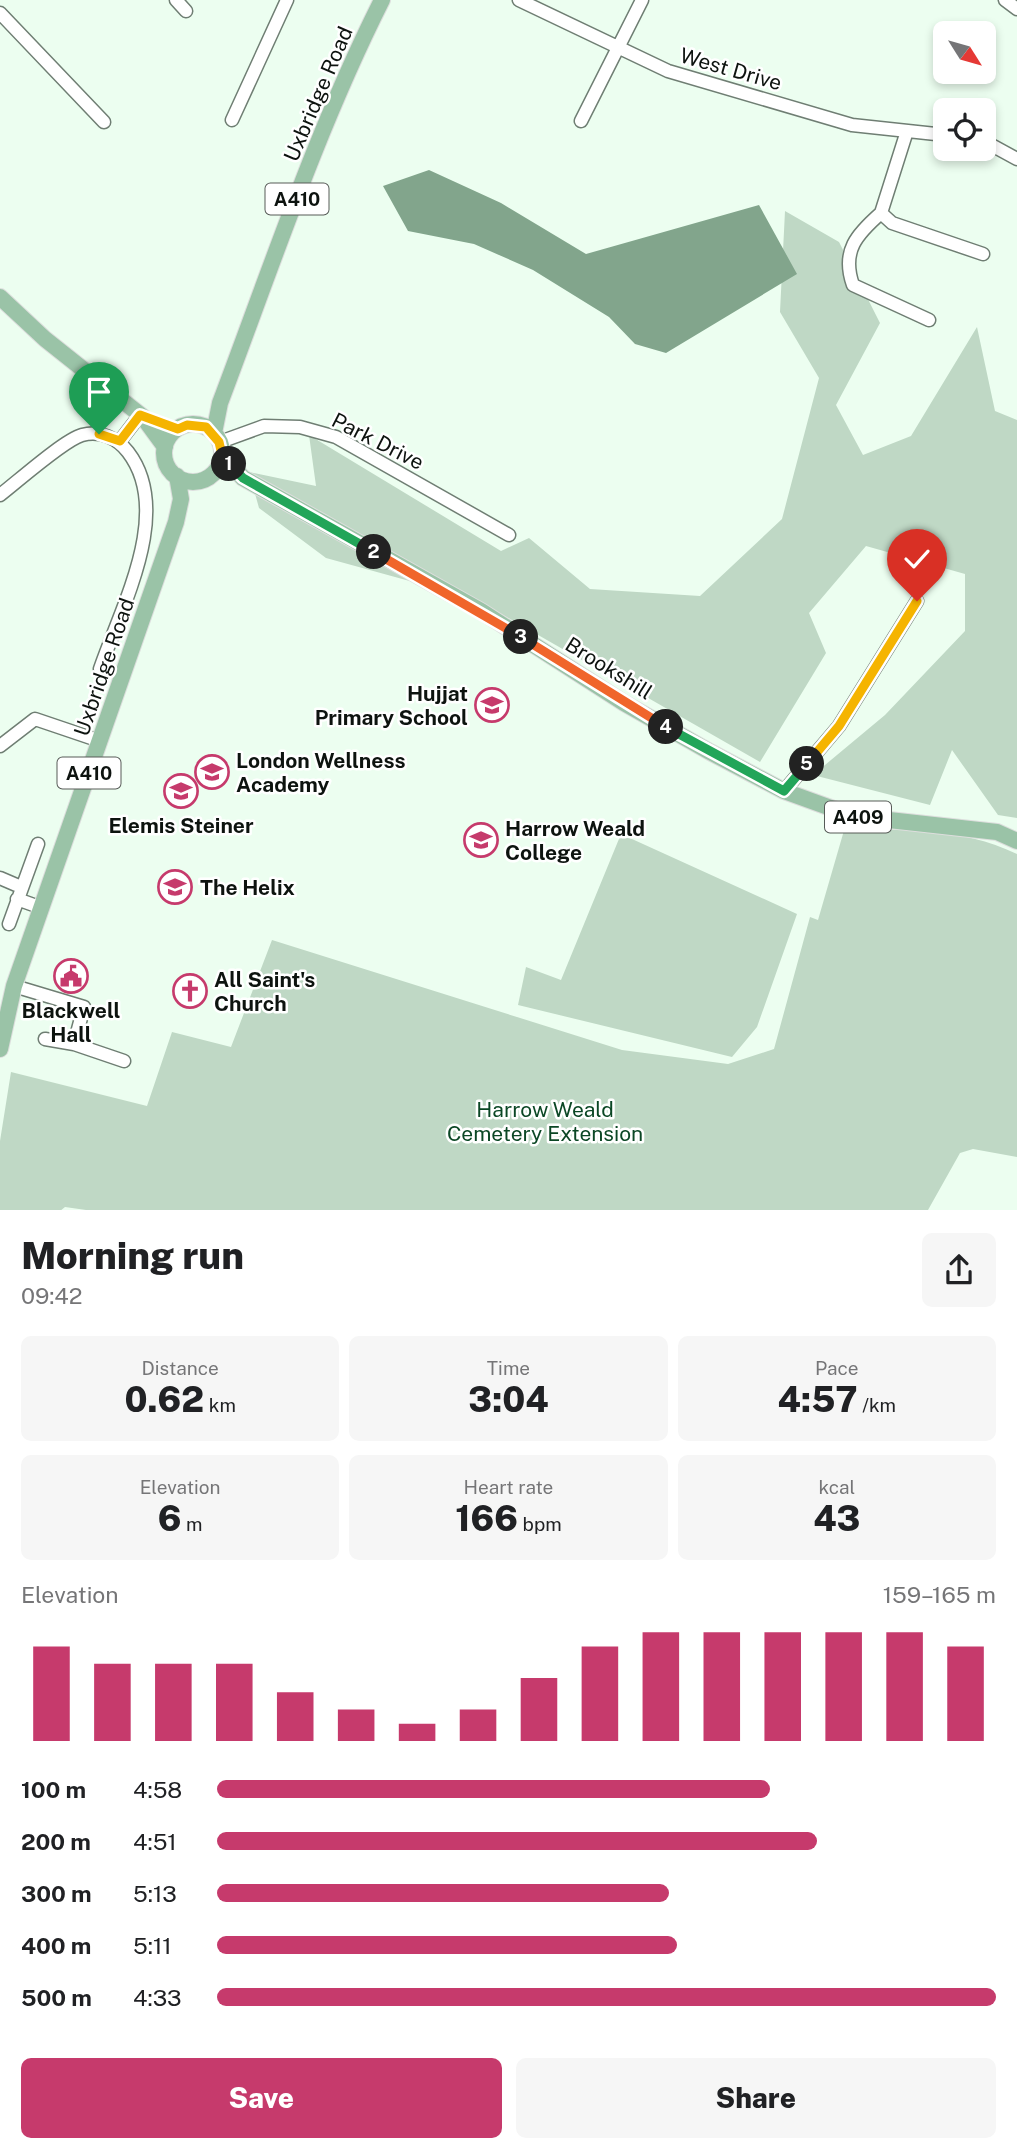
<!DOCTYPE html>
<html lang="en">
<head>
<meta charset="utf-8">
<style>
	:root { --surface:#fff; --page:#f6f6f6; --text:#202124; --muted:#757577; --accent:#c63a6c }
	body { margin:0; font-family:"Public Sans",sans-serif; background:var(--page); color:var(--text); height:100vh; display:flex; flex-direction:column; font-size:26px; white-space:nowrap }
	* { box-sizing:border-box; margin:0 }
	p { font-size:23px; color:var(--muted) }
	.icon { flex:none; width:38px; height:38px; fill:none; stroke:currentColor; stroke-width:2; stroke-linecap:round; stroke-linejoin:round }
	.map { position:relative; height:1210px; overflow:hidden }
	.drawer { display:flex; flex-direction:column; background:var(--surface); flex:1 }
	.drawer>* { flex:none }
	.needle { width:46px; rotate:127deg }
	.fabs { position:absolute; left:933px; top:21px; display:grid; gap:14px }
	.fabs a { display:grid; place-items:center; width:63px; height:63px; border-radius:10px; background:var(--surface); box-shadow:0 4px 10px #0003; font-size:35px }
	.pin { position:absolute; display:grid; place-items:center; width:60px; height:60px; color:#fff; margin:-72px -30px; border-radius:50% 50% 50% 0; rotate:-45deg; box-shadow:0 0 7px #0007 }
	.pin .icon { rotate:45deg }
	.km { position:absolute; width:35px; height:35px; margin:-18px; border-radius:50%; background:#222; color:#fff; font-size:19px; line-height:35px; text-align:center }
	.round { display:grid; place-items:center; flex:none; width:74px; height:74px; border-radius:10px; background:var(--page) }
	.headline { display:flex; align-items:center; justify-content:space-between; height:119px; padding:0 21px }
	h1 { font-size:38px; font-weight:800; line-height:52px }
	.figures { display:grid; grid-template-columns:repeat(3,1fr); gap:10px; height:119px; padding:7px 21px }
	.figures div { display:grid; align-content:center; border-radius:10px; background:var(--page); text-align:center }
	.figures b { font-size:35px; font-weight:800 }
	.figures small { font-size:19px; font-weight:400 }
	.figures p { font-size:19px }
	.chart { height:196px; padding:14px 21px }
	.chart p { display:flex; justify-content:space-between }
	.chart svg { width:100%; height:126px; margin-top:7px; stroke:var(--accent); stroke-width:6 }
	.primary-button { display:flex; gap:14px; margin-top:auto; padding:14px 21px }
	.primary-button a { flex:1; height:80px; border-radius:10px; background:var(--accent); color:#fff; font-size:28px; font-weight:800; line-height:80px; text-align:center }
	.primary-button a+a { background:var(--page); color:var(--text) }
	ul { padding:0 21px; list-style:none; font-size:23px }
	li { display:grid; grid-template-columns:112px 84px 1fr; align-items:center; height:52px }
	li i { height:18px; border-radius:9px; background:var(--accent) }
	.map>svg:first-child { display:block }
</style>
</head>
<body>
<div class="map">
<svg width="1017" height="1211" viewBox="0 0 1017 1211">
	<rect width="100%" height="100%" fill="#ecfef0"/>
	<path fill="#bfd8c5" d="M 785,211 L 839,242 L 880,323 L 836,405 L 863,455 L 911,436 L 977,327 L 995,411 L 1017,420 L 1017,818 L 998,815 L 952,750 L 930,805 L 813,775 L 885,715 L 965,631 L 965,574 L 866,546 L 809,613 L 826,653 L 760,762 L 475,599 L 326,558 L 259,508 L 249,472 L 316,486 L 309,435 L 501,551 L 529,538 L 590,589 L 700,596 L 782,519 L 819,378 L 780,312 Z
		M 845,827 C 906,832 959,826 1017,854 L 1017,1157 L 973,1149 L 960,1153 L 928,1210 L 93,1211 L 65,1207 L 60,1211 L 0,1211 L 0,1141 L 11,1072 L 147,1106 L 172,1032 L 231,1047 L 272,940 L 622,1050 L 728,1064 L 774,1049 L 810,917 L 818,920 Z
		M 621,834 L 797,914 L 757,1027 L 732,1057 L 518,1005 L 526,967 L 561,980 Z"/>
	<path fill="#82a58c" d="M 429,170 L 501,203 L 586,254 L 759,205 L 797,274 L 666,353 L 635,344 L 609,317 L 533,270 L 474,244 L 408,231 L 383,186 Z"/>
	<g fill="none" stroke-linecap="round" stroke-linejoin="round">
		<g stroke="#6f7e73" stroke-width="15">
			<path id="minor" d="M 176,0 L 186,11
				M 519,0 L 668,71 L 852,125 L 945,135
				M 1005,0 L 1017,9
				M 0,13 L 104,122
				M 232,120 L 287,0
				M 581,121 L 642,0
				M 907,131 L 881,213 L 892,223 L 983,254
				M 984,141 L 1017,159
				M 881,213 C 857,234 841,251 853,285 L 929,320
				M 120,441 L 140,415
				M 220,442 L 264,426 L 300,427 L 336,437 L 509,535
				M 0,495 C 17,482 64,440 82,435 C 100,430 117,438 128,452 C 174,512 121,607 100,669
				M 0,746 L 35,719 L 100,741
				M 784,791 L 839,726 L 917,601
				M 0,878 L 21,887
				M 17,899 L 42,908
				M 9,924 L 38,844
				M 14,986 L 84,1007 L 74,1044
				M 45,1039 L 74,1044 L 124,1061"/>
		</g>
		<g stroke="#dddedd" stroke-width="18">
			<path id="major" d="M 0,297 L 45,339 L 143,417 L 165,447
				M164 453a29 29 0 1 1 58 0a29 29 0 1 1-58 0Z
				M 214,433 L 220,403 C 271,268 317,129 382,0
				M 222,455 L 243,478 L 481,611 L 624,703 L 710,752 L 784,791 L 853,816 L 997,832 L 1017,841
				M 0,1049 L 14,986 L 176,522 L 181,499 L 177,476"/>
		</g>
		<use href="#minor" stroke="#fff" stroke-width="12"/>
		<use href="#major" stroke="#9ac3a7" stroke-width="16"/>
	</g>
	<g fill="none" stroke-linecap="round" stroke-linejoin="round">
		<g stroke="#fff" stroke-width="14">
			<path id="split-1" d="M 99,434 L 120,441 L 140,415 L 178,429 L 187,425 L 206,427 L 219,442 L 222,455 L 229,464"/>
		</g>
		<g stroke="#fff" stroke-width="14">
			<path id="split-2" d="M 229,464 L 243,478 L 374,552"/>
		</g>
		<g stroke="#fff" stroke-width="14">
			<path id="split-3" d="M 374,552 L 521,637"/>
		</g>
		<g stroke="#fff" stroke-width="14">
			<path id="split-4" d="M 521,637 L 666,727"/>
		</g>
		<g stroke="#fff" stroke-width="14">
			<path id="split-5" d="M 666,727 L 784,791 L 807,764"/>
		</g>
		<g stroke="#fff" stroke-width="14">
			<path id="split-6" d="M 807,764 L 839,726 L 917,601"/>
		</g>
		<use href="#split-1" stroke="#f5b400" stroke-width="9"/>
		<use href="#split-2" stroke="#22a559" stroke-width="9"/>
		<use href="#split-3" stroke="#f0652b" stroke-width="9"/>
		<use href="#split-4" stroke="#f0652b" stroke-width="9"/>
		<use href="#split-5" stroke="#22a559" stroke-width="9"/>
		<use href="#split-6" stroke="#f5b400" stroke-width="9"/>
	</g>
	<defs>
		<g id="school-ring" transform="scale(1.75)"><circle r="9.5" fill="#fff" stroke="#c63a6c" stroke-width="1.5"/><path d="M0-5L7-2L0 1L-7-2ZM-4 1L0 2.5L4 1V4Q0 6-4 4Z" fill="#c63a6c"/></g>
		<g id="university-ring" transform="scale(1.75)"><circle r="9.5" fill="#fff" stroke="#c63a6c" stroke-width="1.5"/><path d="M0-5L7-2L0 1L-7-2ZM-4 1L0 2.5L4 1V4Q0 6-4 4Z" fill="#c63a6c"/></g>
		<g id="civic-ring" transform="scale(1.75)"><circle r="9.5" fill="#fff" stroke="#c63a6c" stroke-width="1.5"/><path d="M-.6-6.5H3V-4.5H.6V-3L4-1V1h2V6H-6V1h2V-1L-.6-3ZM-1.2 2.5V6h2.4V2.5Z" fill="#c63a6c"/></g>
		<g id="church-ring" transform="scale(1.75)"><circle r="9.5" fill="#fff" stroke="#c63a6c" stroke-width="1.5"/><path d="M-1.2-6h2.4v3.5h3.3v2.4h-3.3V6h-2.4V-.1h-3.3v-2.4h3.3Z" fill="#c63a6c"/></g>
	</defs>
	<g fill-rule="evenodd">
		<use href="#school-ring" x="492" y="705"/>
		<use href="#school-ring" x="212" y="772"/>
		<use href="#school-ring" x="181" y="791"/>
		<use href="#university-ring" x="481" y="840"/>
		<use href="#school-ring" x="175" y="887"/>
		<use href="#civic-ring" x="71" y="976"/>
		<use href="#church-ring" x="190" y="991"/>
	</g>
	<g text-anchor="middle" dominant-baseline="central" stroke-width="5" stroke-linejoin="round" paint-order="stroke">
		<g fill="#fff" stroke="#565a57" stroke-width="2">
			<rect x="265.5" y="183.5" width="63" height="31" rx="5"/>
			<rect x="57.5" y="757.5" width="63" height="31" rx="5"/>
			<rect x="825" y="801.5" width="66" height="31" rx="5"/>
		</g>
		<g font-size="19" font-weight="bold" fill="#0d130f">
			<text x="297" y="199">A410</text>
			<text x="89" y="773">A410</text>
			<text x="858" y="817">A409</text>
		</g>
		<g font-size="21" fill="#0d130f" stroke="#fff">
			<text transform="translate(731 69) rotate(16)">West Drive</text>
			<text transform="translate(318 94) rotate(-67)">Uxbridge Road</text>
			<text transform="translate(378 441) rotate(27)">Park Drive</text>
			<text transform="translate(104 667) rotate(-71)">Uxbridge Road</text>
			<text transform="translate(609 668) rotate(32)">Brookshill</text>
		</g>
		<g font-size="21" font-weight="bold" fill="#0d130f" stroke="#fff" text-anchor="start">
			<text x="468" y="693" text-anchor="end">Hujjat<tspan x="468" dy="24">Primary School</tspan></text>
			<text x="236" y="760">London Wellness<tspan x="236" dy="24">Academy</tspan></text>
			<text x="181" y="825" text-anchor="middle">Elemis Steiner</text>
			<text x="505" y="828">Harrow Weald<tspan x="505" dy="24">College</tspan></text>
			<text x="200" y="887">The Helix</text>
			<text x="214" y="979">All Saint's<tspan x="214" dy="24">Church</tspan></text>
			<text x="71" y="1010" text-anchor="middle">Blackwell<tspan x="71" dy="24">Hall</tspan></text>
		</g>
		<g font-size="21" fill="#0b4725" stroke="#fff">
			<text x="545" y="1109">Harrow Weald<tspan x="545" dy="24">Cemetery Extension</tspan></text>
		</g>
	</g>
</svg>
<div class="fabs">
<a><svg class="needle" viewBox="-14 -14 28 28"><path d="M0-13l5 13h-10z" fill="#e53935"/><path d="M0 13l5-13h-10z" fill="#757577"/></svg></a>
<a><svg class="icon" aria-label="locate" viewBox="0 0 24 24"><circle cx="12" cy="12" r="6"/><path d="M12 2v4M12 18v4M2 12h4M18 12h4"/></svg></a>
</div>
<div class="pin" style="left:99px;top:434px;background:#1e9e55"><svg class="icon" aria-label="arrive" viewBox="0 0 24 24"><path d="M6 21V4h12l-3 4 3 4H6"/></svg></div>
<div class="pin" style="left:917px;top:601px;background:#d93025"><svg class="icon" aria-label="check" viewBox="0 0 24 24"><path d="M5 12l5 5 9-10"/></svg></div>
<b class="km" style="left:229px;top:464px">1</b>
<b class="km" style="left:374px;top:552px">2</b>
<b class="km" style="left:521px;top:637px">3</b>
<b class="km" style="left:666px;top:727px">4</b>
<b class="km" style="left:807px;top:764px">5</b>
</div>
<section class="drawer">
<div class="headline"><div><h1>Morning run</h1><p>09:42</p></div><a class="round"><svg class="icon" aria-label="share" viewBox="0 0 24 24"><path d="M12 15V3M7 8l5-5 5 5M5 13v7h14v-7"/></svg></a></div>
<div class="figures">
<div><p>Distance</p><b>0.62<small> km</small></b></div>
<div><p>Time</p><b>3:04</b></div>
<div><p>Pace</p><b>4:57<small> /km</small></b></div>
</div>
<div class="figures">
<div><p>Elevation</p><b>6<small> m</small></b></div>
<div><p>Heart rate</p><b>166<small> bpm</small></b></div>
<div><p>kcal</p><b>43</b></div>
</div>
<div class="chart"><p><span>Elevation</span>159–165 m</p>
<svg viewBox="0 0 160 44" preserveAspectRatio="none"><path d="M5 44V11M15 44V17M25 44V17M35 44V17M45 44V27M55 44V33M65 44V38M75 44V33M85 44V22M95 44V11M105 44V6M115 44V6M125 44V6M135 44V6M145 44V6M155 44V11"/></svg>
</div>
<ul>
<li><b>100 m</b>4:58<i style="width:71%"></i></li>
<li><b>200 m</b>4:51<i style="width:77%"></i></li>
<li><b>300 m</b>5:13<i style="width:58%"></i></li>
<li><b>400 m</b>5:11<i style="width:59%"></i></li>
<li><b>500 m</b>4:33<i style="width:100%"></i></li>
</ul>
<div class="primary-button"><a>Save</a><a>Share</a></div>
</section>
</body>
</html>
